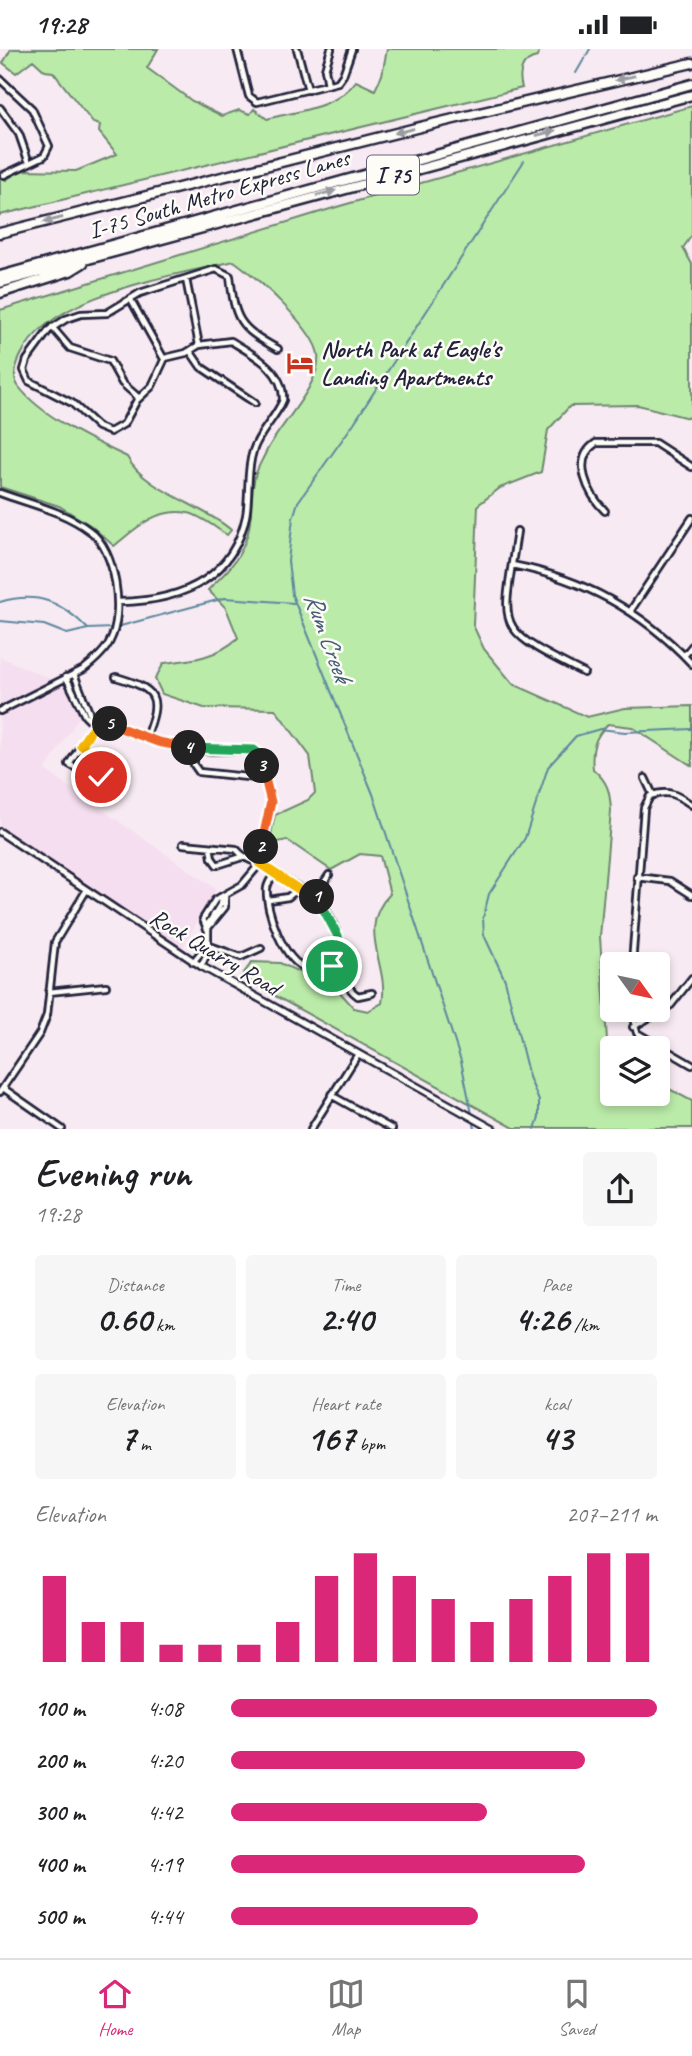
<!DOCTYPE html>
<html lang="en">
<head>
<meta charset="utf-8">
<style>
	:root { --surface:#fff; --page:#f6f6f6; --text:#202124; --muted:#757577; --line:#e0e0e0; --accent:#db2777 }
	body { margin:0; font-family:Caveat,sans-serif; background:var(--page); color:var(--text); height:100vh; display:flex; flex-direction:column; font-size:26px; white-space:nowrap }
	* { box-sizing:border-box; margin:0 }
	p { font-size:23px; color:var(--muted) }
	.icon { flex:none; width:38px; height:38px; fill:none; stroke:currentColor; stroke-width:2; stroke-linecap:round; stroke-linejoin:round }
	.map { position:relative; height:1080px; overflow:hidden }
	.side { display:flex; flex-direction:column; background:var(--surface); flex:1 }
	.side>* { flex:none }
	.needle { width:46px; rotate:123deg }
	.fabs { position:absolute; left:600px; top:903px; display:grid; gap:14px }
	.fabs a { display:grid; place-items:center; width:70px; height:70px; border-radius:7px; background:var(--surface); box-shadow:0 4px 10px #0003; font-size:35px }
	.pin { position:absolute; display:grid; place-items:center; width:60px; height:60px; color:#fff; margin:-30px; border:4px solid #fff; border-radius:50%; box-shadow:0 2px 7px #0007 }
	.km { position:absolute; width:35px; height:35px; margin:-18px; border-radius:50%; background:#222; color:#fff; font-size:19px; line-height:35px; text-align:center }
	.round { display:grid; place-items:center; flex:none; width:74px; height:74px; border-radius:7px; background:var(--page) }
	.head { display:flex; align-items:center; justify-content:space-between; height:119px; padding:0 35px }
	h1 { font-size:38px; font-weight:700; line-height:52px }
	.stats { display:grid; grid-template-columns:repeat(3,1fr); gap:10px; height:119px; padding:7px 35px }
	.stats div { display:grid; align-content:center; border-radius:7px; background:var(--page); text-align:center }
	.stats b { font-size:35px; font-weight:700 }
	.stats small { font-size:19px; font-weight:400 }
	.stats p { font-size:19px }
	.chart { height:196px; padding:14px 35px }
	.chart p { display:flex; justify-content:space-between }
	.chart svg { width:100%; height:126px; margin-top:7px; stroke:var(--accent); stroke-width:6 }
	ul { padding:0 35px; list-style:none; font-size:23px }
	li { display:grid; grid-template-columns:112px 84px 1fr; align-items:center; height:52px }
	li i { height:18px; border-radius:9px; background:var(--accent) }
	.status { display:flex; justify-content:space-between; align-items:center; height:49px; padding:0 35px; background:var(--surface); direction:ltr }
	.status svg { height:19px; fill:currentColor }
	.tabs { display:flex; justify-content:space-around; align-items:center; height:98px; border-top:2px solid var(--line); background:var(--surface); font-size:19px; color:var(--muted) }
	.tabs a { display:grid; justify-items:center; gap:4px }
	.tabs .active { color:var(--accent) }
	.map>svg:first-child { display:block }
</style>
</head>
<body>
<div class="status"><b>19:28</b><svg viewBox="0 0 49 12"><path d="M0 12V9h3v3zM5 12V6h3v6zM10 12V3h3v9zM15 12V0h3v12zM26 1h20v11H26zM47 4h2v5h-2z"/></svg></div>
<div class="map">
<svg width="692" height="1080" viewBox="0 0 692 1080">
	<rect width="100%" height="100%" fill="#f8eaf2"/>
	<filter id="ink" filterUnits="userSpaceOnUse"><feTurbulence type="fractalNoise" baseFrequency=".0143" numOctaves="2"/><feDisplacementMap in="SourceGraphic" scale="14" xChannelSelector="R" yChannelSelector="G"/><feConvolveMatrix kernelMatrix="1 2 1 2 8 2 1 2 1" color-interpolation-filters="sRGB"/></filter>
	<g filter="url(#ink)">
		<path fill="#f5deef" d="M 0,608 L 92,648 L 45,721 L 216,840 L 181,901 L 3,786 L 0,788 Z"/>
		<path fill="#bbeba9" stroke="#6e8672" stroke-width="2" d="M 11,0 L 158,0 L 147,19 L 192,52 L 222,67 L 239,61 L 250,65 L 254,60 L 267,70 C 297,62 337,59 356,32 L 375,41 L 382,26 L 387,0 L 540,0 L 537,8 C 521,11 518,25 522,39 L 0,166 L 0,122 L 6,131 L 20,121 L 76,122 L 117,105 L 99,83 L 100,76 L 93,74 L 53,23 L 45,22 L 33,11 L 16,24 L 3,14 Z
			M 692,57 L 692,186 L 683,199 L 692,215 L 692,366 L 688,369 L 638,356 L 570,357 L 548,381 L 541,423 L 500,439 L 478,456 L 473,576 L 484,600 L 513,635 L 587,668 L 625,659 L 692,657 L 692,717 L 632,678 L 608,675 C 594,688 591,701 593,720 C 608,733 610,742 611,762 L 600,888 L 607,991 L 613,999 L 612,1045 L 658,1045 L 658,1034 L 692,1052 L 692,1079 L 514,1079 L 241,928 L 252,913 L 280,914 L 338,941 L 354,959 L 368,962 L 382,954 C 390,917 355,880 390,845 L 380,807 L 360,805 L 331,821 L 287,791 L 269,795 L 275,766 L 308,751 L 315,744 L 310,707 L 275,660 L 204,659 L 162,645 L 155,630 L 164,614 C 192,611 216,609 238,589 L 226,559 L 208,541 C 222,527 237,514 244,495 C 253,476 250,453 254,432 C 255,422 262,412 266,403 C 279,376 322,335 318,306 C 315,280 255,227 234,212 C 171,228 49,244 20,308 C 15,319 12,329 19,338 C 42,368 94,392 127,408 C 144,441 203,456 231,481 L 227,486 C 216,479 200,466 188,464 C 157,458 136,479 114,497 L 90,476 L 59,457 L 0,438 L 0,261 L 340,157 Z"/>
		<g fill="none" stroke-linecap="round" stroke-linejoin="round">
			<path stroke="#5c879f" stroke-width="2" d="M 576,24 L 590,0
				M 0,553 C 38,542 62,553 88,580
				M 0,572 L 44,576 L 67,585 L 88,580 L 113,579 L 225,549 L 294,554
				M 472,1065 L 461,1012 L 373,745 L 292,546 L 288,512 L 293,469 L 298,453 L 354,374 L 524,112
				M 473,1070 L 475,1080
				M 535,1080 L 539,1068 L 539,1052 L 529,1028 L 505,931 L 484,886 L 483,869 L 489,845 L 525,789 L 548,718 L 576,687 L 600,680 L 625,683 L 692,680"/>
			<g stroke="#22223b" stroke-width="10">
				<path id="minor" d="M 237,0 L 249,47 L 257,53 L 338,33 L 343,26 L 352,0
					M 297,0 L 308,41
					M 0,30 L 32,60 L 49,97 L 44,107 L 4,126
					M 328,36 L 325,20 L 331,0
					M 0,59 L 19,85 L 28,111
					M 186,230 L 199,296
					M 131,251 L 164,310
					M 52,278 L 70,299 L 110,312 L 122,334 L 139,349
					M 190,302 L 201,318 L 255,354
					M 0,444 C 30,455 64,462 90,482 C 116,501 125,564 110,592 C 105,603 93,613 84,620 L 0,662
					M 605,462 C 589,446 570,411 596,394 L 655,394 L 692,418
					M 517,482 C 503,581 490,577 584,624
					M 512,516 C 584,530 642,562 692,615
					M 119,553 C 178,552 232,533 246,467 C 250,446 246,423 253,402 C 259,383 275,370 283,351 C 284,321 254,306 231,292 L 199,296 L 186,304 L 165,309 L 152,337 L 137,351 L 124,375 L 110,383 L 98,378 L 72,354 L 29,332 L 24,321 L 27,311 L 49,281 L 66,270 L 81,265 L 107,264 L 140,244 L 216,220 L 230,227 C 235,271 238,278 278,300
					M 631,561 L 692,469
					M 684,607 L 692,597
					M 74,625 L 94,676
					M 66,628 L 85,667 L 94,676
					M 116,628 C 157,640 162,647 146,688
					M 81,696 L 99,710 L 102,725 L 95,730 L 69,715 L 95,674 L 98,673 L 173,697 L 212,702 L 252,701 L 259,705 L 271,753 L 258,817 L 242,836 L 215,851 L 203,870 L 207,880
					M 194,700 L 194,716 L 199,723 L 266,730
					M 645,729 L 653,746
					M 183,795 L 236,800 C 246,812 256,812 269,820 C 286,831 301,841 319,849 C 326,861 336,877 339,890 C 343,909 339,935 358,947 L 372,944
					M 210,798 L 212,809 L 217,816 L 242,808
					M 275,824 C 272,828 268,833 267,839 C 265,861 284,914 308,920 C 318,922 332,917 342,915
					M 637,828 L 670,832 L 692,846
					M 315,847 L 329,826
					M 269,851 L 288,848 L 298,840
					M 207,880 L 225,858 L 225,848
					M 207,896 L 241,908 L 261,899
					M 193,913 L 207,896
					M 632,915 L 644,759 L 650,747 C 669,740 677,746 692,756
					M 201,917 L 208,903 L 208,875 L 225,848
					M 49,943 L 106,937
					M 631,961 L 637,984 L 692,1016
					M 633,978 L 671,956 L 692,929
					M 3,1039 L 62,1080
					M 0,1043 L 40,984 L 47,966 L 55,893 L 86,842
					M 331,1046 L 392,1080
					M 311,1080 L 358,1005"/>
			</g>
			<g stroke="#22223b" stroke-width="10">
				<path id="tertiary" d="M 0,783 L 201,917 L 493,1080"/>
			</g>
			<g stroke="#22223b" stroke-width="13">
				<path id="motorway" d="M 0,184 L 420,78 L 692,14
					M 0,227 L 692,35
					M 0,234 L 692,46
					M 0,244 L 70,222 L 83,214"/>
			</g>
			<use href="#minor" stroke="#fdfcf7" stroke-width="4.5"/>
			<use href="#tertiary" stroke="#fdfcf7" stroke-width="5"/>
			<use href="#motorway" stroke="#fdfcf7" stroke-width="8"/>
		</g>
		<defs><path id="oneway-solid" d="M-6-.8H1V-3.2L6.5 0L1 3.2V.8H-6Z" transform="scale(1.75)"/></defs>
		<g fill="#9a9aa2">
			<use href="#oneway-solid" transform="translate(625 29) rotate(167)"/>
			<use href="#oneway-solid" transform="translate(404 82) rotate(166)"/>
			<use href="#oneway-solid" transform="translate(546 84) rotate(-15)"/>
			<use href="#oneway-solid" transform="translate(326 144) rotate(-15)"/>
			<use href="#oneway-solid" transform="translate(53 171) rotate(166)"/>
		</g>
	</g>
	<g fill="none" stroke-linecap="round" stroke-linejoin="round" filter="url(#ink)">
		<g stroke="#fff" stroke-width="14">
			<path id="split-1" d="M 317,848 L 338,887 L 342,915 L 332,917"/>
		</g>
		<g stroke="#fff" stroke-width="14">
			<path id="split-2" d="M 261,798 L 259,814 L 301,842 L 317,848"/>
		</g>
		<g stroke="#fff" stroke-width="14">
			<path id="split-3" d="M 261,798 L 271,753 L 262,717"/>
		</g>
		<g stroke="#fff" stroke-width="14">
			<path id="split-4" d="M 189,699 L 254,701 L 259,705 L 262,717"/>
		</g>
		<g stroke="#fff" stroke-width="14">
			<path id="split-5" d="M 110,675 L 158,693 L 189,699"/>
		</g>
		<g stroke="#fff" stroke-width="14">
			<path id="split-6" d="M 101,728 L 99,710 L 81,696 L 96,674 L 110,675"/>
		</g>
		<use href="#split-1" stroke="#22a559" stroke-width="9"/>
		<use href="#split-2" stroke="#f5b400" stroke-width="9"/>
		<use href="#split-3" stroke="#f0652b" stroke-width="9"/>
		<use href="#split-4" stroke="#22a559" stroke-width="9"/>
		<use href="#split-5" stroke="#f0652b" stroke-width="9"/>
		<use href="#split-6" stroke="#f5b400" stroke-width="9"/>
	</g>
	<defs>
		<g id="hotel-bare" transform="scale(2.1)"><path d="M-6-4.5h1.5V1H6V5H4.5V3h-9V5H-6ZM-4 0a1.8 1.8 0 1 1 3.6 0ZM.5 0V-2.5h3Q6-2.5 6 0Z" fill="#c8321e" stroke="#fdfcf7" stroke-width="2.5" paint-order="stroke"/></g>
	</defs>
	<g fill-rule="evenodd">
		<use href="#hotel-bare" x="300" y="314"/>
	</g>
	<g text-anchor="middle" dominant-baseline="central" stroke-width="5" stroke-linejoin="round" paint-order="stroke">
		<rect fill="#fdfcf7" stroke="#646373" stroke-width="2" x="367" y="106.5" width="52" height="39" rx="5"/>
		<g font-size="23" font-weight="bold" fill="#22223b">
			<text x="393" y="126">I 75</text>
		</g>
		<g font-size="24" fill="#22223b" stroke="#fdfcf7">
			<text transform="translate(219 145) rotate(-16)">I-75 South Metro Express Lanes</text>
			<text transform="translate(215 903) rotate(31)">Rock Quarry Road</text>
		</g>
		<g font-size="24" font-weight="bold" fill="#22223b" stroke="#fdfcf7" text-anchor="start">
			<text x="321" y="300">North Park at Eagle's<tspan x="321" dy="28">Landing Apartments</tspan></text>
		</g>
		<g font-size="26" font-style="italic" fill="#445d75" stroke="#fdfcf7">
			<text transform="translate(328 588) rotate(70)">Rum Creek</text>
		</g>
	</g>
</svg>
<div class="fabs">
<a><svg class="needle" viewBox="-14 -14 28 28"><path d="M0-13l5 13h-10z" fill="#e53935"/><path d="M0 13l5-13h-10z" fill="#757577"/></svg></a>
<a><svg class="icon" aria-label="layers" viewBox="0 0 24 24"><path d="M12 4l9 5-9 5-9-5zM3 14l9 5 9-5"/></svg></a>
</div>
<div class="pin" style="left:332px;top:917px;background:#1e9e55"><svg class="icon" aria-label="arrive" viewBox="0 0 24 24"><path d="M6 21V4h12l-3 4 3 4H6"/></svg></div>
<div class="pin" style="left:101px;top:728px;background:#d93025"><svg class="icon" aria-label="check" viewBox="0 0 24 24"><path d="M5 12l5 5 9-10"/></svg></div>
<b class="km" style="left:317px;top:848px">1</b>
<b class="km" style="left:261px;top:798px">2</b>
<b class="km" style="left:262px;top:717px">3</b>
<b class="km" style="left:189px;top:699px">4</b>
<b class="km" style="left:110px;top:675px">5</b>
</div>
<section class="side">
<div class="head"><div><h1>Evening run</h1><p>19:28</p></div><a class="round"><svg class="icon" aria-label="share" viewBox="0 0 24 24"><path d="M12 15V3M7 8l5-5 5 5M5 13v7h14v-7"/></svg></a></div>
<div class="stats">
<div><p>Distance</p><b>0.60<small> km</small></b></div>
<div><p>Time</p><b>2:40</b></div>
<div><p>Pace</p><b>4:26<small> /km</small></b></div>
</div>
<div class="stats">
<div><p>Elevation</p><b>7<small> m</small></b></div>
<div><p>Heart rate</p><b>167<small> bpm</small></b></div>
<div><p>kcal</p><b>43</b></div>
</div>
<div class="chart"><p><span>Elevation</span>207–211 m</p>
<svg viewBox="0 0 160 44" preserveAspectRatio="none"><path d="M5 44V14M15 44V30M25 44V30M35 44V38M45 44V38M55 44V38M65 44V30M75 44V14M85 44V6M95 44V14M105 44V22M115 44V30M125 44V22M135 44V14M145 44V6M155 44V6"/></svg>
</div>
<ul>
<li><b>100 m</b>4:08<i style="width:100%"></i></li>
<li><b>200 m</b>4:20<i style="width:83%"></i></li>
<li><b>300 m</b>4:42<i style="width:60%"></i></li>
<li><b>400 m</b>4:19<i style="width:83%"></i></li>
<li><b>500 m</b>4:44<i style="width:58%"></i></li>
</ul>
</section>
<nav class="tabs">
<a class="active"><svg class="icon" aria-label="home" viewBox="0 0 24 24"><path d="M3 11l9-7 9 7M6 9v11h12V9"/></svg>Home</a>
<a><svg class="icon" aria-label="map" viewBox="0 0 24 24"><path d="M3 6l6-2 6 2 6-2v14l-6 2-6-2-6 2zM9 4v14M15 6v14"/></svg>Map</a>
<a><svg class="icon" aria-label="saved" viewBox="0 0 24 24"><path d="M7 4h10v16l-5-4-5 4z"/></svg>Saved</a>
</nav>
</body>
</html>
